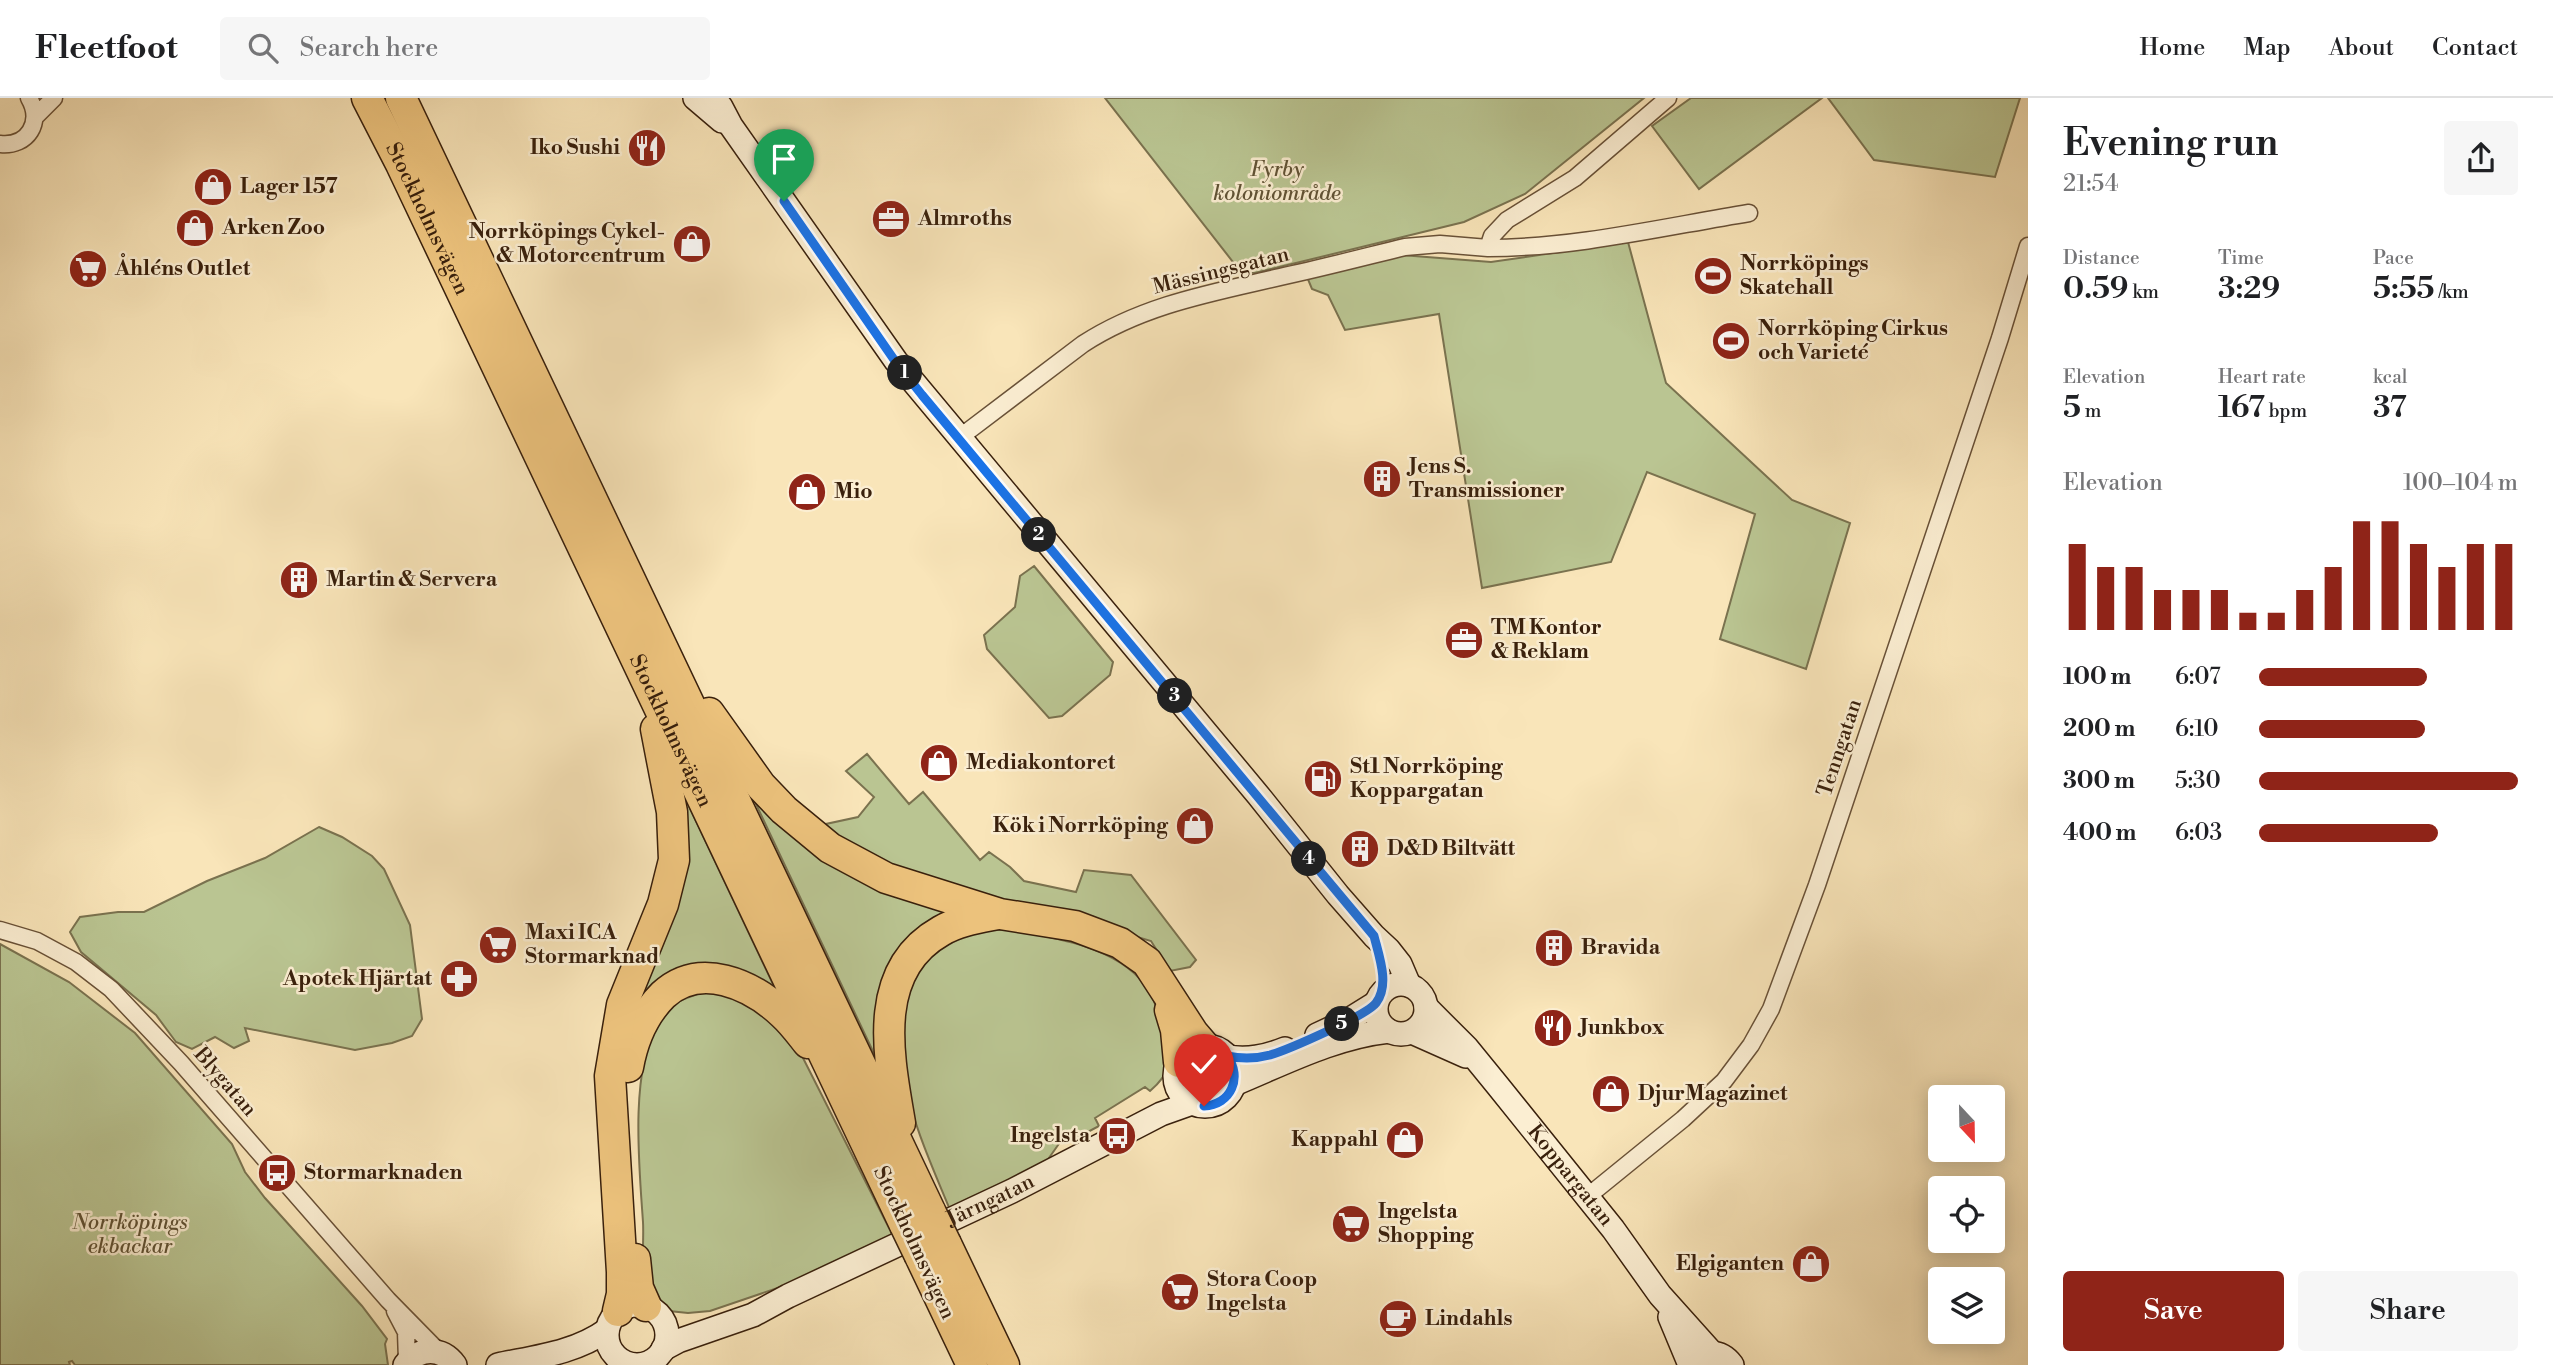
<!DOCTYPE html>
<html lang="en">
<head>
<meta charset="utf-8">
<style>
	:root { --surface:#fff; --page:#f6f6f6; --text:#202124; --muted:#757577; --line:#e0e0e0; --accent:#8f2418 }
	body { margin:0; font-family:"Libre Bodoni",serif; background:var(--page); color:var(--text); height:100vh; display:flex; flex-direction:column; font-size:26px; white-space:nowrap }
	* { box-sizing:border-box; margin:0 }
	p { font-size:23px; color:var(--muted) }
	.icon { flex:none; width:38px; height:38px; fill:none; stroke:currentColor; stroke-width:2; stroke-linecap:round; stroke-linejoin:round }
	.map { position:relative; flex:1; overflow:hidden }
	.drawer { display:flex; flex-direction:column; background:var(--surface); width:525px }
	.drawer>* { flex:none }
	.needle { width:46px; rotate:158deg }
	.tools { position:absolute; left:1928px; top:987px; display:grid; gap:14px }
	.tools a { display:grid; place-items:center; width:77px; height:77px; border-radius:7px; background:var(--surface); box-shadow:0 4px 18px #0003; font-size:35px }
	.pin { position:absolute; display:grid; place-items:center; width:60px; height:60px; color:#fff; margin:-72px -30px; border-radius:50% 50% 50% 0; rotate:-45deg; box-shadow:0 0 7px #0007 }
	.pin .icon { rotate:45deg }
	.km { position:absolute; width:35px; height:35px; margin:-18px; border-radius:50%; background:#222; color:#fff; font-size:19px; line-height:35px; text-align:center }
	.round { display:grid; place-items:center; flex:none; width:74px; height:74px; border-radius:7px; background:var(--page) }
	.overview { display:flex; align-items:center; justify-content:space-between; height:119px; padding:0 35px }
	h1 { font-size:38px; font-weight:600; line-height:52px }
	.stats { display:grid; grid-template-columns:repeat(3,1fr); gap:10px; height:119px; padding:7px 35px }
	.stats div { display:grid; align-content:center }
	.stats b { font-size:30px; font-weight:600 }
	.stats small { font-size:19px; font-weight:400 }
	.stats p { font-size:19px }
	.chart { height:196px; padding:14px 35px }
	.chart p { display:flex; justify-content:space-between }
	.chart svg { width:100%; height:126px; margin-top:7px; stroke:var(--accent); stroke-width:6 }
	.primary-button { display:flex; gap:14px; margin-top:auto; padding:14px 35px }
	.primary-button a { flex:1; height:80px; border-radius:7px; background:var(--accent); color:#fff; font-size:28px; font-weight:600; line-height:80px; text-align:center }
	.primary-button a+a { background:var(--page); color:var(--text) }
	ul { padding:0 35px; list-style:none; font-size:23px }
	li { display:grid; grid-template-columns:112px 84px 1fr; align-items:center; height:52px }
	li i { height:18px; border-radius:9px; background:var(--accent) }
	header { display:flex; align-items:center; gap:42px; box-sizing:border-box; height:98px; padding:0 35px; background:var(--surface); border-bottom:2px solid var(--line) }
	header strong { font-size:33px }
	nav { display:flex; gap:38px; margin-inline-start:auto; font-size:24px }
	.search { width:490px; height:63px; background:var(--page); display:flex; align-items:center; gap:18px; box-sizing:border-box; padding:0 24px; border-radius:7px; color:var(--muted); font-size:26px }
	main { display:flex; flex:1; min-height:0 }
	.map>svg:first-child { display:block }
</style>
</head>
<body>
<header>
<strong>Fleetfoot</strong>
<div class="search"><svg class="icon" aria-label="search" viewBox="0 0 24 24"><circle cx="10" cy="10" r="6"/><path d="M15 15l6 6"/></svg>Search here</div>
<nav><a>Home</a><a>Map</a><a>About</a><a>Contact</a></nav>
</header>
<main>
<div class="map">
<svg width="2028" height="1267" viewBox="0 0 2028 1267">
	<rect width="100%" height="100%" fill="#f9e5b9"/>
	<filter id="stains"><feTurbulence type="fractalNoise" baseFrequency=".00286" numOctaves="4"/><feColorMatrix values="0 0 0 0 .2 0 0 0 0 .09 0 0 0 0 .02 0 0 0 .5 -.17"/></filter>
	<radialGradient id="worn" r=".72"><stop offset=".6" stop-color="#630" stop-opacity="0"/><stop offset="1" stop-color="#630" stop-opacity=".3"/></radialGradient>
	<path fill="#bac592" stroke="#7a724f" stroke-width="2" d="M 1105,0 L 1644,0 L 1525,96 L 1464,124 L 1255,175 L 1240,173 Z
		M 1691,0 L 1822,0 L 1699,91 L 1652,28 Z
		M 1828,0 L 2020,0 L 1995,79 L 1874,62 Z
		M 1628,144 L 1666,285 L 1792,402 L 1850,425 L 1806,571 L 1720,541 L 1755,416 L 1647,374 L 1611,464 L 1482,490 L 1439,216 L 1345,232 L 1328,197 L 1312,191 L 1307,179 L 1401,157 L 1491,164 Z
		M 1034,468 L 1113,564 L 1110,577 L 1062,618 L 1049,620 L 987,551 L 984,537 L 1015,509 L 1020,478 Z
		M 867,656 L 909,706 L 923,694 L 980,762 L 989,754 L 1010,769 L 1024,783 L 1076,794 L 1084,772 L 1131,777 L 1196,862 L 1190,869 L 1170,873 L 1151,843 L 1134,838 L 1094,819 L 1042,809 L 994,805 L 883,771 L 822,733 L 826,726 L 858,719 L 874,699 L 846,673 Z
		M 677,683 L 781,903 L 744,876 L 629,908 Z
		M 746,685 L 966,813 L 917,839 L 887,983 Z
		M 319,729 L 342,739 L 372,758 L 384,771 L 410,827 L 422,921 L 412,938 L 392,945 L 355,952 L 245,930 L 249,943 L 234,950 L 215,939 L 192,951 L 176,944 L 156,917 L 81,854 L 70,834 L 80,819 L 118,814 L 144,814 L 207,783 L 265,760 Z
		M 995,829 C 1042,838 1113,845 1144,886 C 1155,901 1160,919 1165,936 C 1173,962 1171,975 1150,993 L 1145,989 L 1095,1020 L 1099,1028 L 1071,1043 L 1068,1038 L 1063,1040 L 1044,1067 L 950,1112 C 921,1041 870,937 921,866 C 931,852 946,839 963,832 C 972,829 985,830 995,829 Z
		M 0,846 L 69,884 L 135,935 L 232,1046 L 245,1074 L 265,1100 L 362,1208 L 387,1241 L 385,1246 L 388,1267 L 75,1267 L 72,1263 L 69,1264 L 70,1267 L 0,1267 Z
		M 705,894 L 740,900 L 772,916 L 799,952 L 893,1138 L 801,1182 L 710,1213 L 688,1215 L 669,1213 C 660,1202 649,1191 646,1178 C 641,1162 644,1141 643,1124 C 639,1066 630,977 657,924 C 668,905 685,900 705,894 Z"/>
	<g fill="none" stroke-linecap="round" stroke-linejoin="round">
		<g stroke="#695137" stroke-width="19">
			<path id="street" d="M 35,19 L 54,0
				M 0,46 C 28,49 43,24 29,0
				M 1488,150 C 1575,150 1663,129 1749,115
				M 959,340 L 1083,246 C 1143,207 1211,195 1280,179 C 1322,170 1364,159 1405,149 L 1440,146 L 1488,150 L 1492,138 L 1507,122 L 1575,80 L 1668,0
				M 0,832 L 37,843 L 76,864 L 111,891 L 181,965 L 388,1202 L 440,1255
				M 1587,1099 L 1683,1021 L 1724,983 L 1751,947 L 1771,911 L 1817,787 L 2000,240 L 2028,148
				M 395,1213 L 406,1234 L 407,1263"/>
		</g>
		<g stroke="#39200c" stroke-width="26">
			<g id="secondary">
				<path d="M 695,0 L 722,23"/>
				<path d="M 714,0 L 721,9 L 731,28 L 896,263 L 1258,697 L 1338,797 L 1374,838 L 1389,852 L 1400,866 L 1409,887"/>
				<circle cx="1401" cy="911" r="25"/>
				<path id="s1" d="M 1426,909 L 1467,950 L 1498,988 L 1613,1131 L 1660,1197 L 1712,1255"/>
				<path d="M 1412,934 L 1466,958"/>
				<path d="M 1317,937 L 1347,923 L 1376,905"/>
				<circle cx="1205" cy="978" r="30"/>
				<path d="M 1227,959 C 1248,962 1265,959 1285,951"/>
				<path d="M 1234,986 C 1285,965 1334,939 1389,933"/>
				<circle cx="637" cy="1237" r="30"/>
				<path d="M 1670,1219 L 1690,1267"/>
				<path id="s2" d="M 663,1251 L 678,1243 L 753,1217 L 788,1198 L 1012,1093 L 1161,1016 L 1192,1005"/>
				<path d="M 1698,1259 C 1712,1253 1723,1255 1732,1267"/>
				<path d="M 405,1267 C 419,1249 442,1249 455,1267"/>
				<path d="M 498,1267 C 536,1259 575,1255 607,1232"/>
			</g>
		</g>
		<g stroke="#39200c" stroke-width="33">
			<g id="highway">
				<path id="s3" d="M 367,0 L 401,66 L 905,1127"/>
				<path d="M 401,0 L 931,1115"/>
				<path d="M 709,615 L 761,688 L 784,712 L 830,750 L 886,780 L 1000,816 L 1075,828 L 1120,845 L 1147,864 L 1193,935 L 1205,949"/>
				<path d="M 1170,912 L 1176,932 L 1179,964"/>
				<path d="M 628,969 C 633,941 643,917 663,897 C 700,863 751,886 783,916 C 793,925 800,935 808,945"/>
				<path d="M 900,1025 C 889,960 870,873 941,833 C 958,823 978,820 998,816"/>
				<path d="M 946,1146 L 1004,1267"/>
				<path d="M 920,1158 L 972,1267"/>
				<path d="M 635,1161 L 638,1190 L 646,1208"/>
				<path d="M 618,1213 L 622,1196 L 622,1174 L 610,978 L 622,907 L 663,806 L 674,762 L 672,714 L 656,631"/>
			</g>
		</g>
		<use href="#street" stroke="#fbeed2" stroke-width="16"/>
		<use href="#secondary" stroke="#fbeed2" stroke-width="23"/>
		<use href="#highway" stroke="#ecc27c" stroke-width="30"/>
		<g stroke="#39200c" stroke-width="33" stroke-linecap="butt">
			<path id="highway-bridge" d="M 931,1115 L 946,1146
				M 905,1127 L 920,1158"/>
		</g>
		<use href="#highway-bridge" stroke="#ecc27c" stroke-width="30"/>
	</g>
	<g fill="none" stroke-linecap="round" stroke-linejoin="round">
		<g stroke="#fff" stroke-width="14">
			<path id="route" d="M 784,103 L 895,263 L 922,297 L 1374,838 C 1379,858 1390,887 1376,905 C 1366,918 1287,952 1270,957 C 1255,961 1242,961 1227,958 C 1243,979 1231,1007 1204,1008"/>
		</g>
		<use href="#route" stroke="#1a73e8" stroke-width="9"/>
	</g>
	<defs>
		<g id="restaurant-disc" transform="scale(2.0125)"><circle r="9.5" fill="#8f2418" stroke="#fbeed2"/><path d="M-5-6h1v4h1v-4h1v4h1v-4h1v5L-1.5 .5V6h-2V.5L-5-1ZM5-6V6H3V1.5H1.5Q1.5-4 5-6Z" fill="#fff"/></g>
		<g id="shop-disc" transform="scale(2.0125)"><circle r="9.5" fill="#8f2418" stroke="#fbeed2"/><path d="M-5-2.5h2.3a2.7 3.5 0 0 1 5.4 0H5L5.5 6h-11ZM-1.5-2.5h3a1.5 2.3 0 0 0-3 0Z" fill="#fff"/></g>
		<g id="office-disc" transform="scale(2.0125)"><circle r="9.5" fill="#8f2418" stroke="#fbeed2"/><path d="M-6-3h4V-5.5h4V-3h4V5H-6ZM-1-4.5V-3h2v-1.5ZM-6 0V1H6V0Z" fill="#fff"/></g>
		<g id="supermarket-disc" transform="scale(2.0125)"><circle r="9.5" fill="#8f2418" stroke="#fbeed2"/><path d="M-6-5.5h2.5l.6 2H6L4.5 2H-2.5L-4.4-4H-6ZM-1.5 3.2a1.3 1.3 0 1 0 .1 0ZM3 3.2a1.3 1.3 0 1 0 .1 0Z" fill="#fff"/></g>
		<g id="stadium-disc" transform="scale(2.0125)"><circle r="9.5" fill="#8f2418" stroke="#fbeed2"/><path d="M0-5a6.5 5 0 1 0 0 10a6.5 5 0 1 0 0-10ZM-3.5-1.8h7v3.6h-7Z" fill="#fff"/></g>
		<g id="building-disc" transform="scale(2.0125)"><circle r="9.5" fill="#8f2418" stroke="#fbeed2"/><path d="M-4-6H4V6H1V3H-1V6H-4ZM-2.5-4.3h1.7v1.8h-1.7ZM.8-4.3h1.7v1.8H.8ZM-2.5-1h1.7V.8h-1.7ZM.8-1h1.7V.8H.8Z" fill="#fff"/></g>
		<g id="fuel-disc" transform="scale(2.0125)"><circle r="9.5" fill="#8f2418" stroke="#fbeed2"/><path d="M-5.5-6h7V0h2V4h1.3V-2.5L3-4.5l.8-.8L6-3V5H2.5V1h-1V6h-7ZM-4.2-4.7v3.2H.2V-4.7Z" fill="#fff"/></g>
		<g id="pharmacy-disc" transform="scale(2.0125)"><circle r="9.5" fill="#8f2418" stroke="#fbeed2"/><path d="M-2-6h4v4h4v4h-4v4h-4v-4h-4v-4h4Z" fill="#fff"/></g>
		<g id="bus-disc" transform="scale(2.0125)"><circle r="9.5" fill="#8f2418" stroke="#fbeed2"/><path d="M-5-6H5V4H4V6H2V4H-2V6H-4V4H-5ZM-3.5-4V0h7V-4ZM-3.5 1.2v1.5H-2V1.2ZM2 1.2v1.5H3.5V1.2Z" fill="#fff"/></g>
		<g id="cafe-disc" transform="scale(2.0125)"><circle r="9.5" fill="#8f2418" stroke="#fbeed2"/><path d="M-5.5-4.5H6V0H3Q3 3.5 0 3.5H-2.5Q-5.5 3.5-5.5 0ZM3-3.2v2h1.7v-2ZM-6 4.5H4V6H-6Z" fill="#fff"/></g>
	</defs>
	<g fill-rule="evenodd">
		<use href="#restaurant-disc" x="647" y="50"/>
		<use href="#shop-disc" x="213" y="89"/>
		<use href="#office-disc" x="891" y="121"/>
		<use href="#shop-disc" x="195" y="130"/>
		<use href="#shop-disc" x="692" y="146"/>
		<use href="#supermarket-disc" x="88" y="171"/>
		<use href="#stadium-disc" x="1713" y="178"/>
		<use href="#stadium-disc" x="1731" y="243"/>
		<use href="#building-disc" x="1382" y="381"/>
		<use href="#shop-disc" x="807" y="394"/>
		<use href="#building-disc" x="299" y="482"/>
		<use href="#office-disc" x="1464" y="542"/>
		<use href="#shop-disc" x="939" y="665"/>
		<use href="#fuel-disc" x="1323" y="681"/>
		<use href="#shop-disc" x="1195" y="728"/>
		<use href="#building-disc" x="1360" y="751"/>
		<use href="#supermarket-disc" x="498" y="847"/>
		<use href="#building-disc" x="1554" y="850"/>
		<use href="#pharmacy-disc" x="459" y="881"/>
		<use href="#restaurant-disc" x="1553" y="930"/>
		<use href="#shop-disc" x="1611" y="996"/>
		<use href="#bus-disc" x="1117" y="1038"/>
		<use href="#shop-disc" x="1405" y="1042"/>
		<use href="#bus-disc" x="277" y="1075"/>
		<use href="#supermarket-disc" x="1351" y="1126"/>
		<use href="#shop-disc" x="1811" y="1166"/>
		<use href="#supermarket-disc" x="1180" y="1194"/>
		<use href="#cafe-disc" x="1398" y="1221"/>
	</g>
	<g text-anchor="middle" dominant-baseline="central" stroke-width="5" stroke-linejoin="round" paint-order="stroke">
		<g font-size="21" font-weight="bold" fill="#39200c" stroke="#fbeed2" text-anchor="start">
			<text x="620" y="50" text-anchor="end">Iko Sushi</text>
			<text x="240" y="89">Lager 157</text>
			<text x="918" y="121">Almroths</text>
			<text x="222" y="130">Arken Zoo</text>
			<text x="665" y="134" text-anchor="end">Norrköpings Cykel-<tspan x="665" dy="24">&amp; Motorcentrum</tspan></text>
			<text x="1740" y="166">Norrköpings<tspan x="1740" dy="24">Skatehall</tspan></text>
			<text x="115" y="171">Åhléns Outlet</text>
			<text x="1758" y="231">Norrköping Cirkus<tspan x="1758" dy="24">och Varieté</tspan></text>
			<text x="1409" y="369">Jens S.<tspan x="1409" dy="24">Transmissioner</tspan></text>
			<text x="834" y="394">Mio</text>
			<text x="326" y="482">Martin &amp; Servera</text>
			<text x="1491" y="530">TM Kontor<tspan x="1491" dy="24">&amp; Reklam</tspan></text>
			<text x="966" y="665">Mediakontoret</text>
			<text x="1350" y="669">St1 Norrköping<tspan x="1350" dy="24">Koppargatan</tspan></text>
			<text x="1168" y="728" text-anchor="end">Kök i Norrköping</text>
			<text x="1387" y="751">D&amp;D Biltvätt</text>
			<text x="525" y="835">Maxi ICA<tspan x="525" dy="24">Stormarknad</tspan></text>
			<text x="1581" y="850">Bravida</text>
			<text x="432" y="881" text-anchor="end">Apotek Hjärtat</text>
			<text x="1580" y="930">Junkbox</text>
			<text x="1638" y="996">DjurMagazinet</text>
			<text x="1090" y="1038" text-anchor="end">Ingelsta</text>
			<text x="1378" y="1042" text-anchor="end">Kappahl</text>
			<text x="304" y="1075">Stormarknaden</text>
			<text x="1378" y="1114">Ingelsta<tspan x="1378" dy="24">Shopping</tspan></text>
			<text x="1784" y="1166" text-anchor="end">Elgiganten</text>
			<text x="1207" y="1182">Stora Coop<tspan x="1207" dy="24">Ingelsta</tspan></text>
			<text x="1425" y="1221">Lindahls</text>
		</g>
		<g font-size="21" font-style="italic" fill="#605234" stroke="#fbeed2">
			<text x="1277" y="72">Fyrby<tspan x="1277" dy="24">koloniområde</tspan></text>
			<text x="130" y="1125">Norrköpings<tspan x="130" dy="24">ekbackar</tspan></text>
		</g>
		<g font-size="21" fill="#39200c" stroke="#fbeed2">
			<text stroke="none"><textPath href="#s3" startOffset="135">Stockholmsvägen</textPath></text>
			<text transform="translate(1221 173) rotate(-14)">Mässingsgatan</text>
			<text stroke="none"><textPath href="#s3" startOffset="702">Stockholmsvägen</textPath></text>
			<text transform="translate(1840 650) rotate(-72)">Tenngatan</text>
			<text transform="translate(225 984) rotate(49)">Blygatan</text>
			<text stroke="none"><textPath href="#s1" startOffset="222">Koppargatan</textPath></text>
			<text stroke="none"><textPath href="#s2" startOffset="360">Järngatan</textPath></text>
			<text transform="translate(914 1145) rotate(65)">Stockholmsvägen</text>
		</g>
	</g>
	<rect width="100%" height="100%" filter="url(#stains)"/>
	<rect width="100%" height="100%" fill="url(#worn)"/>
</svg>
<div class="tools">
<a><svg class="needle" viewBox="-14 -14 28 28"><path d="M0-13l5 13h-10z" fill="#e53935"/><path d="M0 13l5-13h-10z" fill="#757577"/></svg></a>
<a><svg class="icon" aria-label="locate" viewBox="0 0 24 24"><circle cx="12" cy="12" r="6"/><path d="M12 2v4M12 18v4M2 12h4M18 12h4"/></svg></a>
<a><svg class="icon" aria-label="layers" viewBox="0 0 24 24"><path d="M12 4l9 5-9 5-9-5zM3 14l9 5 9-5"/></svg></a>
</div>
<div class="pin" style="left:784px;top:103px;background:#1e9e55"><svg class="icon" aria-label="arrive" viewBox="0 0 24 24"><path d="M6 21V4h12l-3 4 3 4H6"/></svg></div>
<div class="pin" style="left:1204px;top:1008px;background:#d93025"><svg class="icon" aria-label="check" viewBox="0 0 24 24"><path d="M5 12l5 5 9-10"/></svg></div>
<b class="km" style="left:905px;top:275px">1</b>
<b class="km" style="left:1039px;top:437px">2</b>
<b class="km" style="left:1175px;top:598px">3</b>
<b class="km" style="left:1309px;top:761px">4</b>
<b class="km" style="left:1342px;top:926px">5</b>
</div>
<section class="drawer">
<div class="overview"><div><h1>Evening run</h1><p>21:54</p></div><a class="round"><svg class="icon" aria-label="share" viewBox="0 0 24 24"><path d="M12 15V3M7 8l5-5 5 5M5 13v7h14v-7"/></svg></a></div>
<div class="stats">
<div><p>Distance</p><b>0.59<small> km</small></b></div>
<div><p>Time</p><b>3:29</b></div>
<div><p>Pace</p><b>5:55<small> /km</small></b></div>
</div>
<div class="stats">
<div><p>Elevation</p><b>5<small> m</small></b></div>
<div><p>Heart rate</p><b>167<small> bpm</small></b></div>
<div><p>kcal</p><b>37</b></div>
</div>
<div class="chart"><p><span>Elevation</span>100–104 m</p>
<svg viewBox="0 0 160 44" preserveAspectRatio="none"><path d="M5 44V14M15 44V22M25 44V22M35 44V30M45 44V30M55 44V30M65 44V38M75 44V38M85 44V30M95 44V22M105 44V6M115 44V6M125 44V14M135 44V22M145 44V14M155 44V14"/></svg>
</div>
<ul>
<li><b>100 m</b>6:07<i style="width:65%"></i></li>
<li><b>200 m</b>6:10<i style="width:64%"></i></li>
<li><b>300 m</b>5:30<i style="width:100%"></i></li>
<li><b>400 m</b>6:03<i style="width:69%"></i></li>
</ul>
<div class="primary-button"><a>Save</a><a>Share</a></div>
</section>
</main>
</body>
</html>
